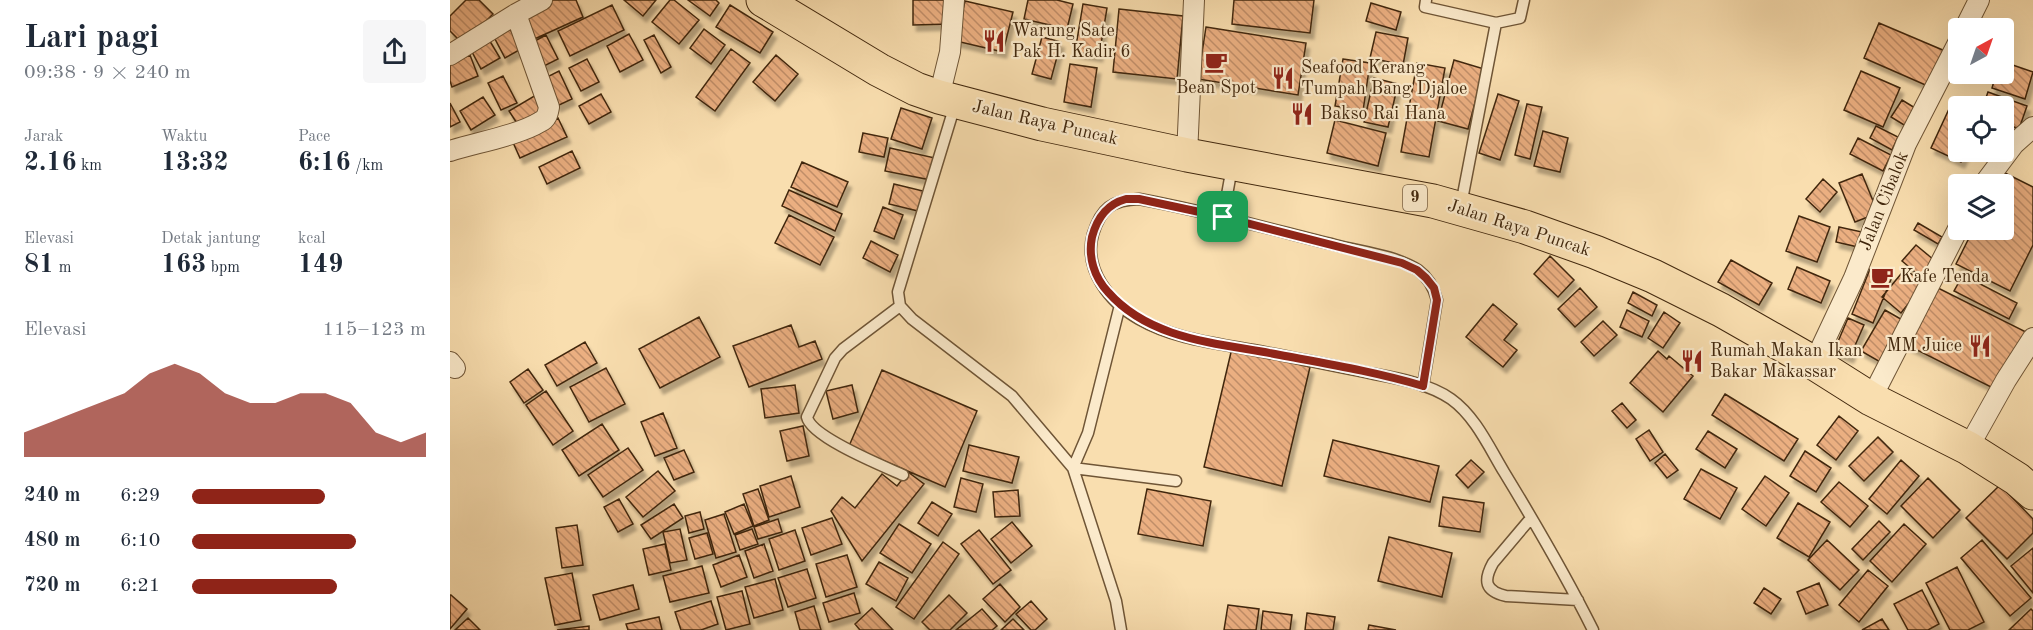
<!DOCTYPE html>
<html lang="id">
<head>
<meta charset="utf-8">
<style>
	:root { --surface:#fff; --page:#f6f6f7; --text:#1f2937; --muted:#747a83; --accent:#8f2418 }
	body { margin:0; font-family:"Old Standard TT",serif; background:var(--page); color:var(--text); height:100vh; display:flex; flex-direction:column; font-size:22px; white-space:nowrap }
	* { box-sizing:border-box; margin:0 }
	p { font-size:20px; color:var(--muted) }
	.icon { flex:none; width:33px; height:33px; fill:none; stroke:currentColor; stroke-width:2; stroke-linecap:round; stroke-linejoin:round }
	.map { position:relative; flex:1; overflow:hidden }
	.sheet { display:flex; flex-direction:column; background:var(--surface); width:450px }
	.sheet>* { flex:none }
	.needle { width:39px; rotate:40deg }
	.controls { position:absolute; left:1498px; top:18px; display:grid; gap:12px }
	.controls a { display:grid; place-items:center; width:66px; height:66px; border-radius:6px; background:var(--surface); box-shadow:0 6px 24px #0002; font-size:30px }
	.pin { position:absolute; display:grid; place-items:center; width:51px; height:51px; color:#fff; margin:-26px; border-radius:12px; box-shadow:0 3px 9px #0006 }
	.round { display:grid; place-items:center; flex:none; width:63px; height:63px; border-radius:6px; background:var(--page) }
	.head { display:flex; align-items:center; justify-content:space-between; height:102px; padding:0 24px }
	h1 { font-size:33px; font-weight:700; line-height:45px }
	.stats { display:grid; grid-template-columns:repeat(3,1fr); gap:9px; height:102px; padding:6px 24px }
	.stats div { display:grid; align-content:center }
	.stats b { font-size:26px; font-weight:700 }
	.stats small { font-size:16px; font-weight:400 }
	.stats p { font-size:16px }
	.chart { height:168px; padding:12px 24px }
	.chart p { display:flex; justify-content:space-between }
	.chart svg { width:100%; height:108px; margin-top:6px; fill:var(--accent); opacity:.7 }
	ul { padding:0 24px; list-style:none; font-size:20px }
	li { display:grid; grid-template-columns:96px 72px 1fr; align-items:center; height:45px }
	li i { height:15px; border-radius:8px; background:var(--accent) }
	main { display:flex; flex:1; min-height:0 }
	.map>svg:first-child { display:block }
</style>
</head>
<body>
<main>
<section class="sheet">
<div class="head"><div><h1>Lari pagi</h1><p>09:38 · 9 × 240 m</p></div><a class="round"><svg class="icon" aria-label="share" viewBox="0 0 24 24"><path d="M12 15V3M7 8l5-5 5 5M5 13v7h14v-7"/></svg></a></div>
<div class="stats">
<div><p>Jarak</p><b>2.16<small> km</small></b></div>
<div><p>Waktu</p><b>13:32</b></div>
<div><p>Pace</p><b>6:16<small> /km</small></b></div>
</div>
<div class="stats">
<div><p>Elevasi</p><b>81<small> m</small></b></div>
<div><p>Detak jantung</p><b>163<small> bpm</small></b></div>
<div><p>kcal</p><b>149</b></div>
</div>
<div class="chart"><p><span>Elevasi</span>115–123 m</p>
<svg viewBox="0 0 160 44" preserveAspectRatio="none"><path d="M0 44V34L10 30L20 26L30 22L40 18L50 10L60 6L70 10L80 18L90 22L100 22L110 18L120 18L130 22L140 34L150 38L160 34V44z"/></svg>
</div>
<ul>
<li><b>240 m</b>6:29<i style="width:57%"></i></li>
<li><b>480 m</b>6:10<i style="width:70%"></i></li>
<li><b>720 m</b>6:21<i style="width:62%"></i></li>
</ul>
</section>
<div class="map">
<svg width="1583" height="630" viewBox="0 0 1583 630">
	<defs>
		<pattern id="building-back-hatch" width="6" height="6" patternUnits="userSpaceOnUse" patternTransform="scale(1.5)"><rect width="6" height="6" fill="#ebaf81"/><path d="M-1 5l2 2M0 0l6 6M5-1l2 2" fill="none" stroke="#c08e68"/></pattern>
		<filter id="shadow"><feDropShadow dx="3.5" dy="6" stdDeviation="1.5" flood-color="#0004"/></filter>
	</defs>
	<rect width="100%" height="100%" fill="#f9deaf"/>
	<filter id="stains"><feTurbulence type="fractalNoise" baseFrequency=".00333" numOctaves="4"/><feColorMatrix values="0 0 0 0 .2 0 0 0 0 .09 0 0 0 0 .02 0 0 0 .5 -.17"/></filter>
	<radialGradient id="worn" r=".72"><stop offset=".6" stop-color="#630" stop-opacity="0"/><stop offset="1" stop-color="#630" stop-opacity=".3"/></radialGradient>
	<path fill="url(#building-back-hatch)" stroke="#41270d" stroke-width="1.5" filter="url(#shadow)" d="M 16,0 L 29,0 L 43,14 L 13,44 L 0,31 L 0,16 Z
		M 103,0 L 126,0 L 133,17 L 80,41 L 69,17 Z
		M 174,0 L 206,0 L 193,16 Z
		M 220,0 L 224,0 L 249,20 L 229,44 L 202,22 Z
		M 238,0 L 266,0 L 269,3 L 260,16 Z
		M 463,0 L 500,0 L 500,24 L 463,25 Z
		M 578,0 L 607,0 L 623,4 L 617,29 L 574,19 Z
		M 784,0 L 864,0 L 860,33 L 782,24 Z
		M 515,1 L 563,12 L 553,52 L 506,41 Z
		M 921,3 L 951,12 L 946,30 L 916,21 Z
		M 633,4 L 657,8 L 649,56 L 625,52 Z
		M 162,5 L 174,30 L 120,56 L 108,31 Z
		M 280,5 L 323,32 L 310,53 L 266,27 Z
		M 669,9 L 733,16 L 727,79 L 663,72 Z
		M 1429,23 L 1495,51 L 1480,87 L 1414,58 Z
		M 756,27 L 856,43 L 848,95 L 748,79 Z
		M 60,29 L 71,49 L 55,58 L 44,37 Z
		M 254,29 L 275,45 L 261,64 L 240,48 Z
		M 926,32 L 958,38 L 953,65 L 920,58 Z
		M 179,34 L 193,60 L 170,72 L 157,46 Z
		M 96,35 L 108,59 L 92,67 L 81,43 Z
		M 204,35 L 221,67 L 211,73 L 194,40 Z
		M 592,37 L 611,42 L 601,79 L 582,74 Z
		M 38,38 L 50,58 L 31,69 L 20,48 Z
		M 281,49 L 300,63 L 265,111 L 246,97 Z
		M 20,55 L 28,76 L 2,87 L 0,81 L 0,63 Z
		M 326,55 L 348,74 L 325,101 L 303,82 Z
		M 137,59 L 149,82 L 131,91 L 119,68 Z
		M 893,59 L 920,63 L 913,111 L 885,106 Z
		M 1004,60 L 1034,69 L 1018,129 L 988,121 Z
		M 1554,62 L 1583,72 L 1575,99 L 1542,88 L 1546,74 L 1554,74 Z
		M 967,63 L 995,68 L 979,157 L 951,152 Z
		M 620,64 L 647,68 L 641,107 L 614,102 Z
		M 109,71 L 122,99 L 107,106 L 95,78 Z
		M 1411,71 L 1450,88 L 1433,127 L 1394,110 Z
		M 53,76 L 67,103 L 51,110 L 38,83 Z
		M 924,78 L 948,84 L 938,127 L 914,122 Z
		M 1538,92 L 1577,106 L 1569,129 L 1554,123 L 1554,106 L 1533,106 Z
		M 151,94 L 161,112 L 139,124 L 129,106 Z
		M 1048,94 L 1069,101 L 1050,160 L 1029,153 Z
		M 86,95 L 96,112 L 70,128 L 59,111 Z
		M 33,97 L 45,115 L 21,130 L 10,111 Z
		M 1452,100 L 1470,111 L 1459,128 L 1441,117 Z
		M 0,103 L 10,122 L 0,127 Z
		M 1077,104 L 1092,107 L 1080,159 L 1065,155 Z
		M 451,108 L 482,118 L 472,149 L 441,139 Z
		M 1499,109 L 1509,114 L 1509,152 L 1516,152 L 1511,162 L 1481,148 Z
		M 108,118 L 117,137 L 70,158 L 61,138 Z
		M 885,120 L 936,133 L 928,166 L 877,153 Z
		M 1426,126 L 1448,137 L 1442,150 L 1420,138 Z
		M 1093,131 L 1118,138 L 1110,172 L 1084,166 Z
		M 413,133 L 438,138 L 434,157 L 409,152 Z
		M 1408,138 L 1441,155 L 1433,171 L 1400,154 Z
		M 440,148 L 485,158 L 481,180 L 435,171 Z
		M 122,151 L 130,168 L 97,184 L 89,167 Z
		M 352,162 L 398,182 L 387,207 L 341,187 Z
		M 1551,171 L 1583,187 L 1583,245 L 1560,291 L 1506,264 L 1523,230 L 1554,230 L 1554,184 L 1545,184 Z
		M 1412,174 L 1428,213 L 1405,222 L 1389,183 Z
		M 1373,179 L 1387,192 L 1370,212 L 1356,199 Z
		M 444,184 L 473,191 L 468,211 L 439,204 Z
		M 339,190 L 392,214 L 385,231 L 332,206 Z
		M 433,207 L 453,215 L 444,239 L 424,231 Z
		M 339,215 L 384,237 L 370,265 L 325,243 Z
		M 1349,216 L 1380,227 L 1367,262 L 1336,251 Z
		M 1468,223 L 1492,237 L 1488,244 L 1464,230 Z
		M 1389,227 L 1412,232 L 1408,247 L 1386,242 Z
		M 421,241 L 448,255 L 440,272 L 413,258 Z
		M 1466,245 L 1484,260 L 1471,277 L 1452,261 Z
		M 1100,256 L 1124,280 L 1108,297 L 1084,274 Z
		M 1281,260 L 1322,283 L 1309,305 L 1268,282 Z
		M 1347,267 L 1380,281 L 1371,303 L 1338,289 Z
		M 1420,269 L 1442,277 L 1423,323 L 1402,314 Z
		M 1455,269 L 1474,284 L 1451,313 L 1432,297 Z
		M 1513,275 L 1567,303 L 1559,319 L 1504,291 Z
		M 1484,286 L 1576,332 L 1547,390 L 1455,344 Z
		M 1130,288 L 1147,307 L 1125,327 L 1108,309 Z
		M 1183,292 L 1207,305 L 1202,316 L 1178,303 Z
		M 1043,304 L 1067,324 L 1054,340 L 1067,350 L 1053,367 L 1016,337 Z
		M 1177,310 L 1199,321 L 1192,337 L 1170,327 Z
		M 1435,310 L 1456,322 L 1432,363 L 1411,351 Z
		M 1214,312 L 1230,323 L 1213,348 L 1198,338 Z
		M 249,317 L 270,357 L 210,388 L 189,349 Z
		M 1398,318 L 1414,325 L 1400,357 L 1384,351 Z
		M 1153,321 L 1167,335 L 1144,356 L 1131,342 Z
		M 341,325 L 349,347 L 365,341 L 372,359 L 299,387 L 283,346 Z
		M 135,342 L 147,363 L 107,386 L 95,365 Z
		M 782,348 L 860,367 L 832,486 L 754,467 Z
		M 1208,351 L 1217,359 L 1219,356 L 1243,376 L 1213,412 L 1180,383 Z
		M 156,368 L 175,404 L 139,422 L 120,387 Z
		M 78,369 L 93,390 L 74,403 L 60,382 Z
		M 432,370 L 527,411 L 495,487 L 399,446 Z
		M 345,385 L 349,413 L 315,418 L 311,389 Z
		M 402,385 L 408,412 L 383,419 L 376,391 Z
		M 96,391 L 123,431 L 103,445 L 76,405 Z
		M 1275,394 L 1348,439 L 1334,461 L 1262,415 Z
		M 1172,403 L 1186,420 L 1177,428 L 1162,411 Z
		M 213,413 L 227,448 L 205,456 L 191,422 Z
		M 1389,416 L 1408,431 L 1386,460 L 1367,445 Z
		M 152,424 L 169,450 L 129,476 L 112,450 Z
		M 353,426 L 359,456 L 337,461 L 330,431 Z
		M 1199,430 L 1213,452 L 1200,461 L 1186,439 Z
		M 1258,431 L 1287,449 L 1275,468 L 1246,449 Z
		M 1428,437 L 1443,452 L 1414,481 L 1399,466 Z
		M 883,440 L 989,466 L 980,502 L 874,476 Z
		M 519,445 L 569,457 L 562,483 L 513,471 Z
		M 178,448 L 193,470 L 153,497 L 138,475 Z
		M 234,450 L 244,472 L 224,480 L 214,458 Z
		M 1355,451 L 1381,468 L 1366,492 L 1340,476 Z
		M 1215,454 L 1228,470 L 1217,478 L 1205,463 Z
		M 1021,460 L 1034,472 L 1018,488 L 1006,475 Z
		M 1451,460 L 1469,476 L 1437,514 L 1419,499 Z
		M 1251,469 L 1287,488 L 1270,519 L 1234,499 Z
		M 208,471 L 225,491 L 193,517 L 176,497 Z
		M 458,472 L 474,484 L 412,561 L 381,511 L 392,497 L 405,508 L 432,474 L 447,486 Z
		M 341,476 L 350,507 L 319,517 L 310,486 Z
		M 1315,476 L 1339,493 L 1316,526 L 1292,509 Z
		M 511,478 L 533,484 L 526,512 L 504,507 Z
		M 1478,478 L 1510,510 L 1483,538 L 1451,506 Z
		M 1389,482 L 1418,506 L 1400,527 L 1371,502 Z
		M 1550,485 L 1583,519 L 1583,533 L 1557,559 L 1516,518 Z
		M 308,489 L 319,520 L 304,526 L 293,494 Z
		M 697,489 L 761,501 L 753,546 L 688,534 Z
		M 568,490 L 570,516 L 545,517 L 543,492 Z
		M 993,497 L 1034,503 L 1030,532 L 989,526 Z
		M 169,499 L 183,524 L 168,532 L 154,507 Z
		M 482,502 L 502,514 L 488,536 L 468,523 Z
		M 1348,503 L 1380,522 L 1359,557 L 1327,538 Z
		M 224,504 L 233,518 L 201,539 L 191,525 Z
		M 294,504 L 303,526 L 284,534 L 275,512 Z
		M 250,512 L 254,529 L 239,533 L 235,516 Z
		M 274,514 L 286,552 L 266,558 L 255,520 Z
		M 382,518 L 392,544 L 361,555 L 352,528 Z
		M 328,519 L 332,532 L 308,539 L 304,527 Z
		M 1429,521 L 1440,532 L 1413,560 L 1402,549 Z
		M 562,522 L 582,546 L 561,563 L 541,539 Z
		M 449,524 L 481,544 L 462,573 L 430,553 Z
		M 1454,524 L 1476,544 L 1442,582 L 1420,561 Z
		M 127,525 L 133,565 L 112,568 L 106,528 Z
		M 230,529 L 237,560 L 220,563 L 213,532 Z
		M 302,529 L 308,544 L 290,550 L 285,535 Z
		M 345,530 L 355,561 L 329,570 L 319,539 Z
		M 529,530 L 561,570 L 543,584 L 511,544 Z
		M 257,533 L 263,554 L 245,559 L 239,538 Z
		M 939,537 L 1002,553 L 992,597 L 928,581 Z
		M 1377,540 L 1409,570 L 1390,590 L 1358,560 Z
		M 1532,540 L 1581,598 L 1560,616 L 1511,558 Z
		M 493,542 L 509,554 L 464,619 L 446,607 Z
		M 215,544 L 221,570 L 199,575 L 193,549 Z
		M 314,544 L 323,571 L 304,578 L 295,551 Z
		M 1583,548 L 1583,593 L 1561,566 Z
		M 289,555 L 297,577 L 271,587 L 263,565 Z
		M 397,555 L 407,587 L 376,597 L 366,564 Z
		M 429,562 L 458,578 L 446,601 L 416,584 Z
		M 252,566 L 259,593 L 220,602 L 213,576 Z
		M 1507,567 L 1534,622 L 1518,630 L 1500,630 L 1476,583 Z
		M 357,569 L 366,598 L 338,607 L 328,578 Z
		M 1418,570 L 1438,586 L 1409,622 L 1389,605 Z
		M 122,573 L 131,620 L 105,625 L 95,578 Z
		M 325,579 L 333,610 L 304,618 L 295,587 Z
		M 1369,583 L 1378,605 L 1356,614 L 1347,592 Z
		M 550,584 L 570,607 L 555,622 L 533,599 Z
		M 183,585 L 189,609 L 150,620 L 143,595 Z
		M 1314,588 L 1331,599 L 1321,614 L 1304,603 Z
		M 1472,590 L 1489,624 L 1478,630 L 1458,630 L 1444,604 Z
		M 292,591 L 300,624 L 276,630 L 267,597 Z
		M 404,593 L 410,613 L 379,622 L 373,603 Z
		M 1,595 L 17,609 L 0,629 L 0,595 Z
		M 499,595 L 517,613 L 500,630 L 480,630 L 472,622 Z
		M 261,601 L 268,624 L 251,630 L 231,630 L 225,612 Z
		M 581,601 L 597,619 L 585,630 L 581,630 L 566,614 Z
		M 778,605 L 809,609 L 806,630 L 774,630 Z
		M 364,606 L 371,630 L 350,630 L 345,612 Z
		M 422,608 L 443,630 L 410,630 L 405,624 Z
		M 532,609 L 547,626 L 542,630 L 506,630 Z
		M 1581,609 L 1583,611 L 1583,630 L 1559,630 Z
		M 813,611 L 842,615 L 840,630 L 811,630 Z
		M 857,613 L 885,617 L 883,630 L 855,630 Z
		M 209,617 L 212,630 L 178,630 L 176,624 Z
		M 18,618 L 30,630 L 5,630 Z
		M 563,619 L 574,630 L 551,630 Z
		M 1432,619 L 1439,630 L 1412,630 Z
		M 919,625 L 946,630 L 918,630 Z
		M 139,626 L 139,630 L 107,630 Z"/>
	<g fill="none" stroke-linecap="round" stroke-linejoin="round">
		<g stroke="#6f5536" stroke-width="13">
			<path id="service" d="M 976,0 L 975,7 L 1046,23 L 1011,205
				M 1046,23 L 1070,18 L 1074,0
				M 505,105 L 448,292 L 450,306 L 462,319 L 562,396 L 623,468 L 726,481
				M 773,217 L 782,167
				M 670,305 L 638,433 L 623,468 L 666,601 L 671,630
				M 450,306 L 393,349 L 385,358 L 357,417 C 361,437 433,466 453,475
				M 973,386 L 987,300 C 984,288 979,278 968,270 C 944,255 912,252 885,245 C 820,229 755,211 689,199 C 662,200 651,208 643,234 C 633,269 660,303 689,319 C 724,339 765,343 803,350 C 842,357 880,365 919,373 C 946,378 978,383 1001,399 C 1025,416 1039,447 1054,472 C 1085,523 1116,576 1143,630
				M 1081,518 L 1043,563 C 1033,581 1035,591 1056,596 L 1128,600"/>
		</g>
		<g stroke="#6f5536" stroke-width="22">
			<path id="minor" d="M 1515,28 L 1529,0
				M 0,55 L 66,14 L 92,0
				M 489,97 L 500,52 L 504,0
				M 0,151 C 25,143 69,135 90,122 C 97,119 98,113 99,107 L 66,14
				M 737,155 L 744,0
				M 1534,184 L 1564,144 L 1583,127
				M 0,362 L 5,368
				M 1364,363 L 1404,278 L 1456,144 L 1509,41
				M 1421,399 L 1509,227
				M 1518,448 L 1556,380 L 1583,338"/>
		</g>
		<g stroke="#41270d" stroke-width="35">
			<path id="trunk" d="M 313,0 L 429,70 L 466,89 L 489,97 L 592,124 L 737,155 L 983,201 L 1075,227 L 1145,252 L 1203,276 L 1271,310 L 1364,363 L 1421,399 L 1518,448 L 1567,479 L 1583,493"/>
		</g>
		<use href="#service" stroke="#fbeacb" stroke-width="10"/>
		<use href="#minor" stroke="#fbeacb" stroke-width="20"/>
		<use href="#trunk" stroke="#f9deaf" stroke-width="33"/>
	</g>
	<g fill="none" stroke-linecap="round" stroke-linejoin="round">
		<g stroke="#fff" stroke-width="12">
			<path id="route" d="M 676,199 L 689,199 L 773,217 L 952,263 L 967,270 L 976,278 L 984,288 L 987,300 L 973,386 C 926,372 878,364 830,355 C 770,343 701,341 658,292 C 644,277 638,257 642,237 C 647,218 657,204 676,199 Z"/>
		</g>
		<use href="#route" stroke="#8f2418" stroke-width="8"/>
	</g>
	<defs>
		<g id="restaurant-bare" transform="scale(1.8)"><path d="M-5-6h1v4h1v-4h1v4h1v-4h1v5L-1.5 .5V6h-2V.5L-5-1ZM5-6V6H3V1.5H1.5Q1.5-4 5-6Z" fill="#8f2418" stroke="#fbeacb" stroke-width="2.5" paint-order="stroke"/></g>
		<g id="cafe-bare" transform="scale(1.8)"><path d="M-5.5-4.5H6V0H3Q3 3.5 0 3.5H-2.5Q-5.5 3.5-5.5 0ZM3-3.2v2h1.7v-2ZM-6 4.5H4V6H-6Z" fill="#8f2418" stroke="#fbeacb" stroke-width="2.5" paint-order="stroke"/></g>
	</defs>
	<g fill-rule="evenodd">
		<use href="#restaurant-bare" x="544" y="41"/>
		<use href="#cafe-bare" x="766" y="62"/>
		<use href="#restaurant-bare" x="833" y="78"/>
		<use href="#restaurant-bare" x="852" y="114"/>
		<use href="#cafe-bare" x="1432" y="277"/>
		<use href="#restaurant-bare" x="1530" y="346"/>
		<use href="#restaurant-bare" x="1242" y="361"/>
	</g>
	<g text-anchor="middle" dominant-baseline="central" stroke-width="4.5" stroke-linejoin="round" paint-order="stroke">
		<rect fill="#fbeacb" stroke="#796246" stroke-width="1.5" x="953" y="185" width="24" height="26" rx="4.5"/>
		<g font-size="16" font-weight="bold" fill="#41270d">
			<text x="965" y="198">9</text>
		</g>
		<g font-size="18" fill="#41270d" stroke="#fbeacb" text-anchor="start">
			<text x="562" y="31">Warung Sate<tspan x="562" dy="21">Pak H. Kadir 6</tspan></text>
			<text x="851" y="68">Seafood Kerang<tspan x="851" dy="21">Tumpah Bang Djaloe</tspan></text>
			<text x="766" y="88" text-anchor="middle">Bean Spot</text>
			<text x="870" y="114">Bakso Rai Hana</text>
			<text x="1450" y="277">Kafe Tenda</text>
			<text x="1512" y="346" text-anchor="end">MM Juice</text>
			<text x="1260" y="351">Rumah Makan Ikan<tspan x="1260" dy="21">Bakar Makassar</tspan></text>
		</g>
		<g font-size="18" fill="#41270d" stroke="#fbeacb">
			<text transform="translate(595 123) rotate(13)">Jalan Raya Puncak</text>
			<text transform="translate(1434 201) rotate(-68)">Jalan Cibalok</text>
			<text transform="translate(1069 228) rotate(18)">Jalan Raya Puncak</text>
		</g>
	</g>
	<rect width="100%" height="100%" filter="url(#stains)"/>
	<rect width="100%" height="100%" fill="url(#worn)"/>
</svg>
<div class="controls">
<a><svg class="needle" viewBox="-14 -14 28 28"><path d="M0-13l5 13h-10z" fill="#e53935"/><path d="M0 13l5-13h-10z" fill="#747a83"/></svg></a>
<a><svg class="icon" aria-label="locate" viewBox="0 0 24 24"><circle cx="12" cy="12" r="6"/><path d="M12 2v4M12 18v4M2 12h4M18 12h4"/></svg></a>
<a><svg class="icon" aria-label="layers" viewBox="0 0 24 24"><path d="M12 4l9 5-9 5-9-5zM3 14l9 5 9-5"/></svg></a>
</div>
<div class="pin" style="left:773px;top:217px;background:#1e9e55"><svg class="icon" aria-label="arrive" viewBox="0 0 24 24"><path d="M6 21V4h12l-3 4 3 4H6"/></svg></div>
</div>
</main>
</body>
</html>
